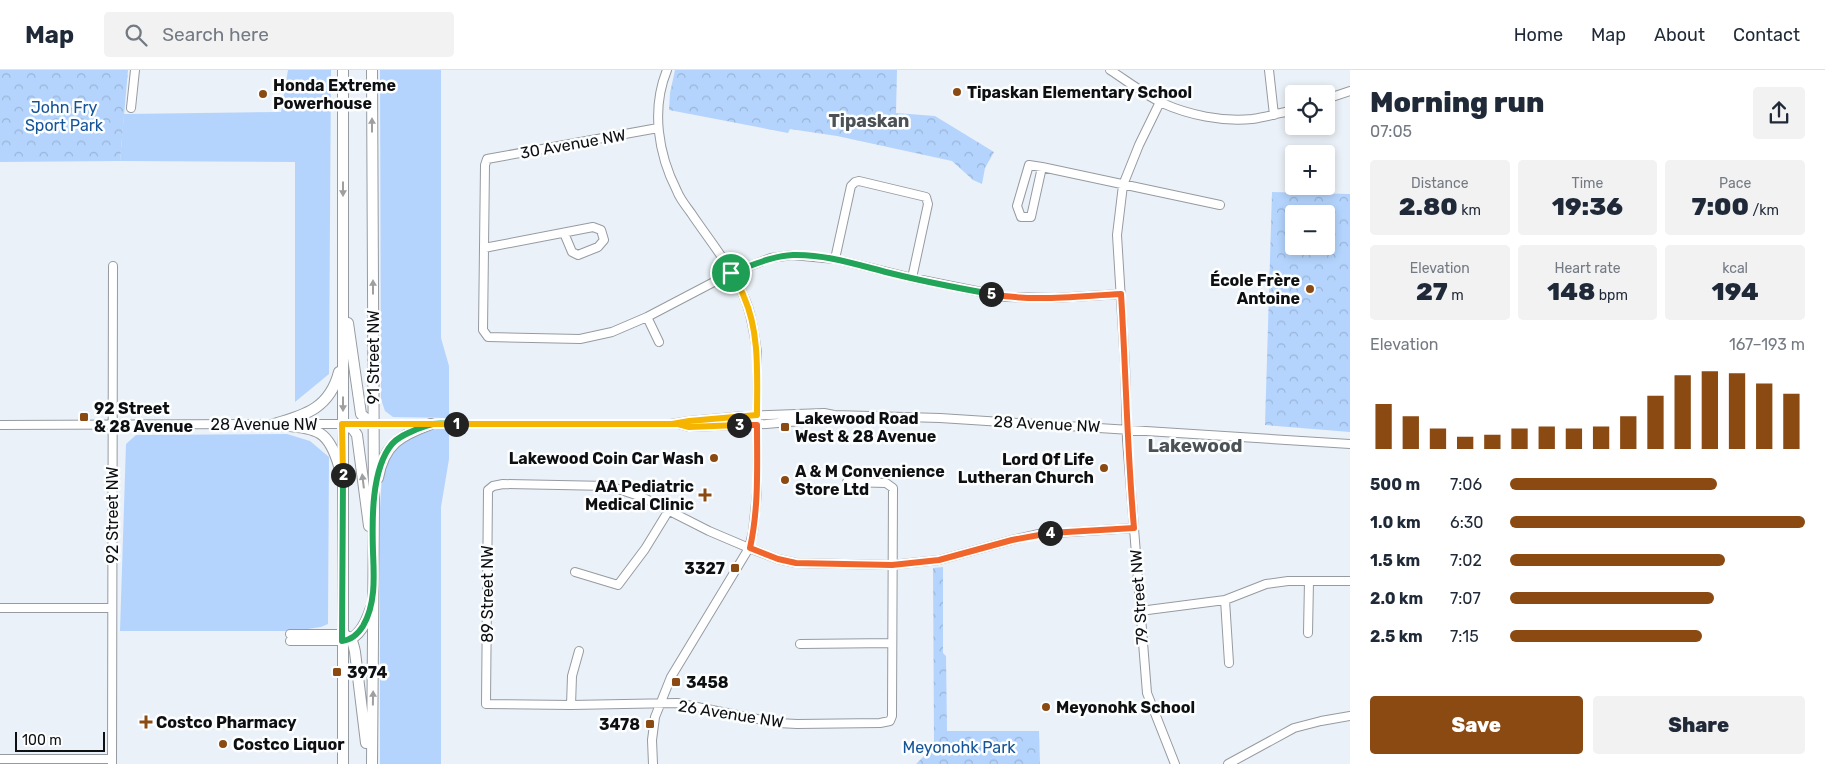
<!DOCTYPE html>
<html lang="en">
<head>
<meta charset="utf-8">
<style>
	:root { --surface:#fff; --page:#f2f2f3; --text:#1f2937; --muted:#747a83; --line:#e0e1e3; --accent:#8a4a12 }
	body { margin:0; font-family:Rubik,sans-serif; background:var(--page); color:var(--text); height:100vh; display:flex; flex-direction:column; font-size:19px; white-space:nowrap }
	* { box-sizing:border-box; margin:0 }
	p { font-size:16px; color:var(--muted) }
	.icon { flex:none; width:28px; height:28px; fill:none; stroke:currentColor; stroke-width:2; stroke-linecap:round; stroke-linejoin:round }
	.map { position:relative; flex:1; overflow:hidden }
	.drawer { display:flex; flex-direction:column; background:var(--surface); width:475px }
	.drawer>* { flex:none }
	.controls { position:absolute; left:1285px; top:15px; display:grid; gap:10px }
	.controls a { display:grid; place-items:center; width:50px; height:50px; border-radius:5px; background:var(--surface); box-shadow:0 2px 8px #0003; font-size:25px }
	.scale { position:absolute; left:15px; bottom:12px; width:90px; box-sizing:border-box; padding-left:5px; border:2px solid #0d0f11; border-top:0; font-size:14px; line-height:18px; white-space:nowrap; color:#0d0f11; -webkit-text-stroke:4px #fcfeff; paint-order:stroke }
	.pin { position:absolute; display:grid; place-items:center; width:42px; height:42px; color:#fff; margin:-21px; border:2px solid #fff; border-radius:50%; box-shadow:0 1px 5px #0007 }
	.km { position:absolute; width:25px; height:25px; margin:-12px; border-radius:50%; background:#222; color:#fff; font-size:14px; line-height:25px; text-align:center }
	.round { display:grid; place-items:center; flex:none; width:52px; height:52px; border-radius:5px; background:var(--page) }
	.head { display:flex; align-items:center; justify-content:space-between; height:85px; padding:0 20px }
	h1 { font-size:28px; font-weight:800; line-height:38px }
	.figures { display:grid; grid-template-columns:repeat(3,1fr); gap:8px; height:85px; padding:5px 20px }
	.figures div { display:grid; align-content:center; border-radius:5px; background:var(--page); text-align:center }
	.figures b { font-size:25px; font-weight:800 }
	.figures small { font-size:14px; font-weight:400 }
	.figures p { font-size:14px }
	.chart { height:140px; padding:10px 20px }
	.chart p { display:flex; justify-content:space-between }
	.chart svg { width:100%; height:90px; margin-top:5px; stroke:var(--accent); stroke-width:6 }
	.primary-button { display:flex; gap:10px; margin-top:auto; padding:10px 20px }
	.primary-button a { flex:1; height:58px; border-radius:5px; background:var(--accent); color:#fff; font-size:20px; font-weight:800; line-height:58px; text-align:center }
	.primary-button a+a { background:var(--page); color:var(--text) }
	ul { padding:0 20px; list-style:none; font-size:16px }
	li { display:grid; grid-template-columns:80px 60px 1fr; align-items:center; height:38px }
	li i { height:12px; border-radius:6px; background:var(--accent) }
	header { display:flex; align-items:center; gap:30px; box-sizing:border-box; height:70px; padding:0 25px; background:var(--surface); border-bottom:1px solid var(--line) }
	header strong { font-size:24px }
	nav { display:flex; gap:28px; margin-inline-start:auto; font-size:18px }
	.search { width:350px; height:45px; background:var(--page); display:flex; align-items:center; gap:12px; box-sizing:border-box; padding:0 18px; border-radius:5px; color:var(--muted); font-size:19px }
	main { display:flex; flex:1; min-height:0 }
	.map>svg:first-child { display:block }
</style>
</head>
<body>
<header>
<strong>Map</strong>
<div class="search"><svg class="icon" aria-label="search" viewBox="0 0 24 24"><circle cx="10" cy="10" r="6"/><path d="M15 15l6 6"/></svg>Search here</div>
<nav><a>Home</a><a>Map</a><a>About</a><a>Contact</a></nav>
</header>
<main>
<div class="map">
<svg width="1350" height="694" viewBox="0 0 1350 694">
	<defs>
		<pattern id="park-crowns" width="20" height="18" patternUnits="userSpaceOnUse" patternTransform="scale(1.25)"><rect width="20" height="18" fill="#b4d4fd"/><path d="M2 6a3 3 0 1 1 6 0M12 15a3 3 0 1 1 6 0" fill="none" stroke="#9ab5d8"/></pattern>
	</defs>
	<rect width="100%" height="100%" fill="#ebf1f8"/>
	<path fill="#b4d4fd" d="M 288,0 L 331,0 L 329,304 L 295,332 L 295,92 L 120,91 L 124,44 L 281,42 Z
		M 380,0 L 441,0 L 441,268 L 449,296 L 449,348 L 393,347 L 385,341 L 381,329 Z
		M 449,358 L 449,389 L 441,437 L 441,694 L 380,694 L 380,439 L 382,403 L 395,376 L 425,360 Z
		M 287,364 L 310,371 L 329,387 L 328,554 L 321,557 L 294,561 L 120,561 L 126,374 L 136,365 Z"/>
	<path fill="url(#park-crowns)" fill-rule="evenodd" d="M 0,0 L 128,0 L 120,91 L 0,92 Z
		M 675,0 L 897,0 L 896,43 L 935,46 L 994,82 L 985,98 L 982,114 L 973,110 L 952,91 L 837,66 L 790,59 L 788,63 L 669,40 L 670,23 Z
		M 1272,122 L 1350,124 L 1350,362 L 1265,355 ZM 1294,144 L 1326,144 L 1326,176 L 1294,176 Z
		M 943,497 L 943,583 L 946,586 L 947,661 L 1039,661 L 1040,694 L 916,694 L 934,676 L 933,498 Z"/>
	<g fill="none" stroke-linecap="round" stroke-linejoin="round">
		<g stroke="#969ba1" stroke-width="10">
			<path id="minor" d="M 1110,0 C 1127,11 1144,24 1162,33 C 1189,45 1222,52 1252,49 C 1266,47 1280,43 1294,40
				M 1269,0 L 1274,45
				M 1326,29 L 1350,21
				M 1160,32 L 1139,75 L 1123,115 L 1117,165 L 1125,295 L 1127,370 L 1147,623 L 1175,694
				M 131,38 L 135,0
				M 658,58 L 487,89 L 485,95 L 483,260 L 488,267 L 580,269 L 612,262 L 647,247 L 731,203 L 771,188 L 792,185 L 835,189 L 912,208 L 1006,227 L 1055,228 L 1121,224
				M 1042,97 L 1031,147 L 1021,147 L 1017,136 L 1029,95 L 1042,97 L 1220,135
				M 484,178 L 593,157 L 601,160 L 604,170 L 598,177 L 578,185 L 572,182 L 564,163
				M 835,189 L 851,116 L 855,112 L 859,111 L 926,127 L 928,134 L 912,208
				M 647,247 L 659,272
				M 297,354 L 671,354 L 689,351 L 744,346 L 824,343 L 834,345 L 940,348 L 1350,374
				M 678,354 L 689,357 L 766,354 L 824,349 L 834,345
				M 0,355 L 278,354
				M 847,412 L 886,413 L 893,418 L 892,646 L 890,651 L 880,653 L 797,654 L 778,653 L 677,633 L 571,635 L 486,634 L 488,420 L 493,416 L 503,414 L 609,416 L 642,427 L 709,461 L 749,478 L 778,489 L 796,493 L 891,495 L 939,490 L 1012,470 L 1039,464 L 1134,458
				M 575,502 L 618,515 L 645,479 L 669,440
				M 1225,530 L 1229,593
				M 0,538 L 112,538
				M 1140,541 L 1225,530 L 1266,514 L 1288,511 L 1350,511
				M 1308,563 L 1309,511
				M 290,564 L 342,564
				M 290,571 L 342,571
				M 800,574 L 892,573
				M 571,635 L 572,606 L 579,581
				M 0,689 L 112,689
				M 112,694 L 113,196
				M 653,694 L 652,670 L 655,647 L 671,607 L 749,478 L 753,462 L 757,423 L 757,282 C 754,264 752,244 744,227 C 732,197 709,170 691,143 C 686,136 680,129 677,121 C 658,84 651,39 667,0
				M 1228,694 L 1294,658 L 1321,651 L 1350,646"/>
		</g>
		<g stroke="#969ba1" stroke-width="12">
			<path id="major" d="M 348,253 L 361,344 L 364,347 L 373,354
				M 342,353 L 353,359 L 357,365 L 369,456
				M 274,354 C 307,345 330,337 339,302
				M 280,355 C 316,359 328,358 339,396
				M 378,408 C 384,374 401,365 431,354
				M 342,564 C 352,567 353,572 355,582 L 366,673
				M 346,570 C 360,568 367,550 371,538
				M 343,694 L 343,0
				M 372,694 L 374,436 L 372,0"/>
		</g>
		<use href="#minor" stroke="#fff" stroke-width="8"/>
		<use href="#major" stroke="#fff" stroke-width="10"/>
	</g>
	<defs><path id="oneway-solid" d="M-6-.8H1V-3.2L6.5 0L1 3.2V.8H-6Z" transform="scale(1.25)"/></defs>
	<g fill="#9e9fa0">
		<use href="#oneway-solid" transform="translate(372 55) rotate(-90)"/>
		<use href="#oneway-solid" transform="translate(343 119) rotate(90)"/>
		<use href="#oneway-solid" transform="translate(373 217) rotate(-90)"/>
		<use href="#oneway-solid" transform="translate(343 334) rotate(90)"/>
		<use href="#oneway-solid" transform="translate(363 411) rotate(-97)"/>
		<use href="#oneway-solid" transform="translate(373 628) rotate(-89)"/>
	</g>
	<g fill="none" stroke-linecap="round" stroke-linejoin="round">
		<g stroke="#fff" stroke-width="10">
			<path id="split-1" d="M 456,354 L 672,354 L 689,351 L 757,345 C 757,306 760,263 744,227 C 741,218 735,211 731,203"/>
		</g>
		<g stroke="#fff" stroke-width="10">
			<path id="split-2" d="M 343,405 L 342,571 C 352,570 358,564 363,556 C 376,534 374,506 373,482 C 372,451 371,399 392,374 C 398,367 406,364 415,360 C 420,358 427,355 433,354 C 440,353 448,354 456,354"/>
		</g>
		<g stroke="#fff" stroke-width="10">
			<path id="split-3" d="M 343,405 L 342,354 L 678,354 L 689,357 L 739,355"/>
		</g>
		<g stroke="#fff" stroke-width="10">
			<path id="split-4" d="M 739,355 L 757,355 C 757,396 759,437 750,478 L 778,489 L 796,493 L 892,495 L 939,490 L 1012,470 L 1050,463"/>
		</g>
		<g stroke="#fff" stroke-width="10">
			<path id="split-5" d="M 991,224 C 1034,232 1078,226 1121,224 C 1126,302 1127,380 1134,458 L 1050,463"/>
		</g>
		<g stroke="#fff" stroke-width="10">
			<path id="split-6" d="M 731,203 C 751,196 771,186 793,185 C 827,184 861,196 894,204 C 926,212 958,218 991,224"/>
		</g>
		<use href="#split-1" stroke="#f5b400" stroke-width="6"/>
		<use href="#split-2" stroke="#22a559" stroke-width="6"/>
		<use href="#split-3" stroke="#f5b400" stroke-width="6"/>
		<use href="#split-4" stroke="#f0652b" stroke-width="6"/>
		<use href="#split-5" stroke="#f0652b" stroke-width="6"/>
		<use href="#split-6" stroke="#22a559" stroke-width="6"/>
	</g>
	<g fill="#8a4a12" stroke="#fcfeff" stroke-width="2">
		<circle cx="957" cy="22" r="5"/>
		<circle cx="263" cy="24" r="5"/>
		<circle cx="1310" cy="219" r="5"/>
		<rect x="79" y="342" width="10" height="10" rx="2.5"/>
		<rect x="780" y="352" width="10" height="10" rx="2.5"/>
		<circle cx="714" cy="388" r="5"/>
		<circle cx="1104" cy="398" r="5"/>
		<circle cx="785" cy="410" r="5"/>
		<path d="M702.5 417.5h5v5h5v5h-5v5h-5v-5h-5v-5h5z"/>
		<rect x="730" y="493" width="10" height="10" rx="2.5"/>
		<rect x="332" y="597" width="10" height="10" rx="2.5"/>
		<rect x="671" y="607" width="10" height="10" rx="2.5"/>
		<circle cx="1046" cy="637" r="5"/>
		<path d="M143.5 644.5h5v5h5v5h-5v5h-5v-5h-5v-5h5z"/>
		<rect x="645" y="649" width="10" height="10" rx="2.5"/>
		<circle cx="223" cy="674" r="5"/>
	</g>
	<g text-anchor="middle" dominant-baseline="central" stroke-width="5" stroke-linejoin="round" paint-order="stroke">
		<g font-size="16" font-weight="bold" fill="#0d0f11" stroke="#fcfeff" text-anchor="start">
			<text x="273" y="15">Honda Extreme<tspan x="273" dy="18">Powerhouse</tspan></text>
			<text x="967" y="22">Tipaskan Elementary School</text>
			<text x="1300" y="210" text-anchor="end">École Frère<tspan x="1300" dy="18">Antoine</tspan></text>
			<text x="94" y="338">92 Street<tspan x="94" dy="18">&amp; 28 Avenue</tspan></text>
			<text x="795" y="348">Lakewood Road<tspan x="795" dy="18">West &amp; 28 Avenue</tspan></text>
			<text x="704" y="388" text-anchor="end">Lakewood Coin Car Wash</text>
			<text x="1094" y="389" text-anchor="end">Lord Of Life<tspan x="1094" dy="18">Lutheran Church</tspan></text>
			<text x="795" y="401">A &amp; M Convenience<tspan x="795" dy="18">Store Ltd</tspan></text>
			<text x="694" y="416" text-anchor="end">AA Pediatric<tspan x="694" dy="18">Medical Clinic</tspan></text>
			<text x="725" y="498" text-anchor="end">3327</text>
			<text x="347" y="602">3974</text>
			<text x="686" y="612">3458</text>
			<text x="1056" y="637">Meyonohk School</text>
			<text x="156" y="652">Costco Pharmacy</text>
			<text x="640" y="654" text-anchor="end">3478</text>
			<text x="233" y="674">Costco Liquor</text>
		</g>
		<g font-size="16" fill="#155498" stroke="#fcfeff">
			<text x="64" y="37">John Fry<tspan x="64" dy="18">Sport Park</tspan></text>
			<text x="959" y="677">Meyonohk Park</text>
		</g>
		<g font-size="16" fill="#0d0f11" stroke="#fcfeff">
			<text transform="translate(573 74) rotate(-10)">30 Avenue NW</text>
			<text transform="translate(373 287) rotate(-90)">91 Street NW</text>
			<text x="264" y="354">28 Avenue NW</text>
			<text transform="translate(1047 354) rotate(3)">28 Avenue NW</text>
			<text transform="translate(112 445) rotate(-90)">92 Street NW</text>
			<text transform="translate(487 524) rotate(-90)">89 Street NW</text>
			<text transform="translate(1139 527) rotate(-94)">79 Street NW</text>
			<text transform="translate(731 644) rotate(9)">26 Avenue NW</text>
		</g>
		<g font-size="18" font-weight="bold" fill="#4c5156" stroke="#fcfeff">
			<text x="869" y="51">Tipaskan</text>
		</g>
		<g font-size="19" font-weight="bold" fill="#4c5156" stroke="#fcfeff">
			<text x="1195" y="375">Lakewood</text>
		</g>
	</g>
</svg>
<div class="controls">
<a><svg class="icon" aria-label="locate" viewBox="0 0 24 24"><circle cx="12" cy="12" r="6"/><path d="M12 2v4M12 18v4M2 12h4M18 12h4"/></svg></a>
<a>+</a>
<a>−</a>
</div>
<div class="scale">100 m</div>
<div class="pin" style="left:731px;top:203px;background:#1e9e55"><svg class="icon" aria-label="arrive" viewBox="0 0 24 24"><path d="M6 21V4h12l-3 4 3 4H6"/></svg></div>
<b class="km" style="left:456px;top:354px">1</b>
<b class="km" style="left:343px;top:405px">2</b>
<b class="km" style="left:739px;top:355px">3</b>
<b class="km" style="left:1050px;top:463px">4</b>
<b class="km" style="left:991px;top:224px">5</b>
</div>
<section class="drawer">
<div class="head"><div><h1>Morning run</h1><p>07:05</p></div><a class="round"><svg class="icon" aria-label="share" viewBox="0 0 24 24"><path d="M12 15V3M7 8l5-5 5 5M5 13v7h14v-7"/></svg></a></div>
<div class="figures">
<div><p>Distance</p><b>2.80<small> km</small></b></div>
<div><p>Time</p><b>19:36</b></div>
<div><p>Pace</p><b>7:00<small> /km</small></b></div>
</div>
<div class="figures">
<div><p>Elevation</p><b>27<small> m</small></b></div>
<div><p>Heart rate</p><b>148<small> bpm</small></b></div>
<div><p>kcal</p><b>194</b></div>
</div>
<div class="chart"><p><span>Elevation</span>167–193 m</p>
<svg viewBox="0 0 160 44" preserveAspectRatio="none"><path d="M5 44V22M15 44V28M25 44V34M35 44V38M45 44V37M55 44V34M65 44V33M75 44V34M85 44V33M95 44V28M105 44V18M115 44V8M125 44V6M135 44V7M145 44V12M155 44V17"/></svg>
</div>
<ul>
<li><b>500 m</b>7:06<i style="width:70%"></i></li>
<li><b>1.0 km</b>6:30<i style="width:100%"></i></li>
<li><b>1.5 km</b>7:02<i style="width:73%"></i></li>
<li><b>2.0 km</b>7:07<i style="width:69%"></i></li>
<li><b>2.5 km</b>7:15<i style="width:65%"></i></li>
</ul>
<div class="primary-button"><a>Save</a><a>Share</a></div>
</section>
</main>
</body>
</html>
